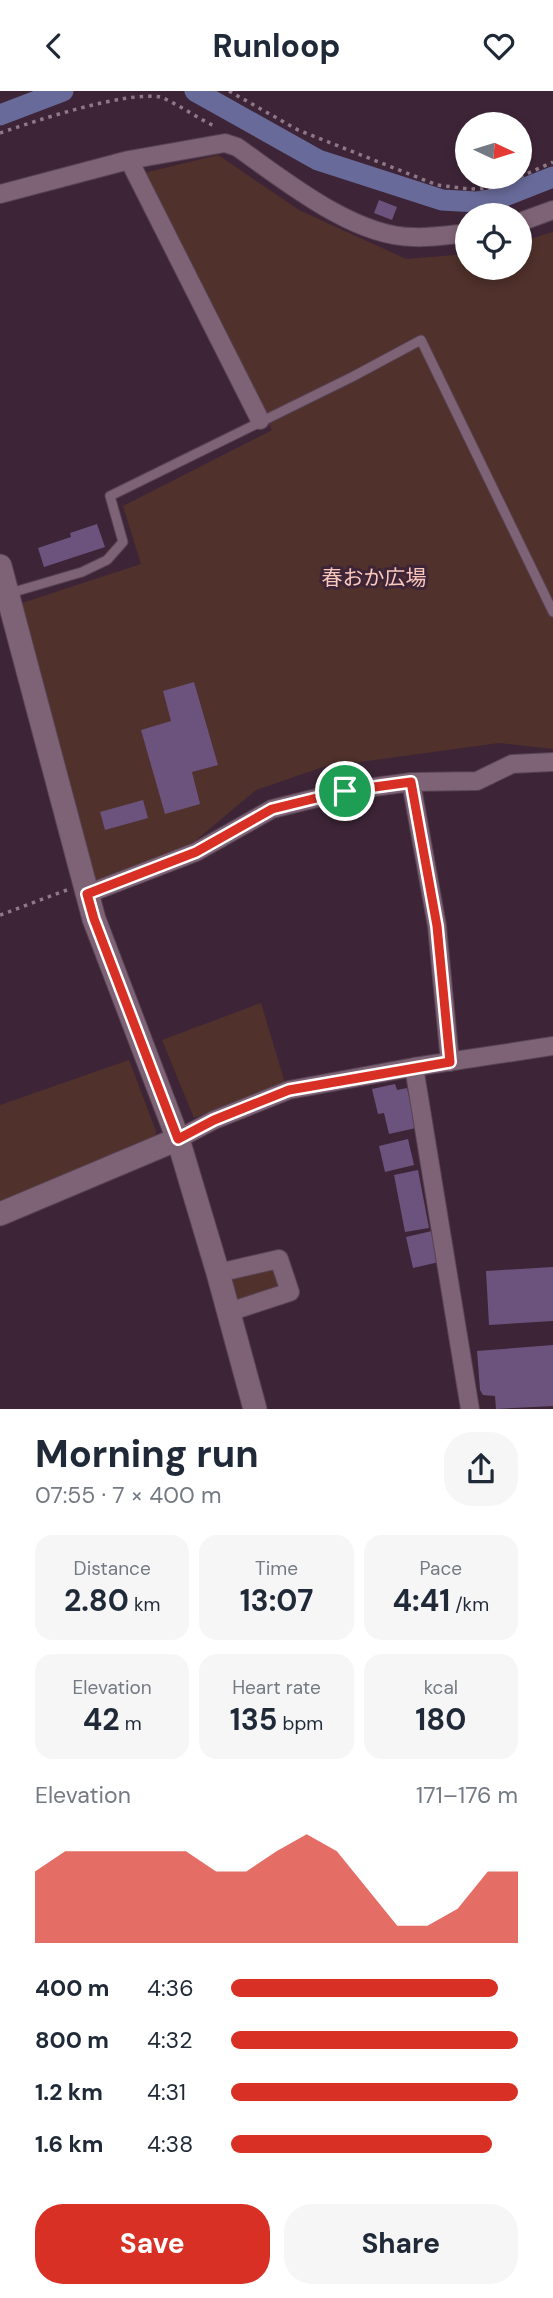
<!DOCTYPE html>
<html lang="en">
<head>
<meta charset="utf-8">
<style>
	:root { --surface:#fff; --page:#f6f6f7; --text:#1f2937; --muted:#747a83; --accent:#d93025 }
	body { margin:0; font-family:"DM Sans","Noto Sans JP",sans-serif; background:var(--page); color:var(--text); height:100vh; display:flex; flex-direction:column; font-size:26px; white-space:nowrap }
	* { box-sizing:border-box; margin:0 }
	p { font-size:23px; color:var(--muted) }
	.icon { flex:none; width:38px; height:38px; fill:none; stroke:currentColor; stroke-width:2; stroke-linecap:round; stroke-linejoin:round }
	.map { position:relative; height:1318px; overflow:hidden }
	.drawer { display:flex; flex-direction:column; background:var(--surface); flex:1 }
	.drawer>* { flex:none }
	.needle { width:46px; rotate:94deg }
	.tools { position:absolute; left:455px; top:21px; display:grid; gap:14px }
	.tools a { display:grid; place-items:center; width:77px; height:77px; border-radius:50%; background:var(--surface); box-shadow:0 4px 10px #0003; font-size:35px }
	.pin { position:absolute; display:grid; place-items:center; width:60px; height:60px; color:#fff; margin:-30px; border:4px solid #fff; border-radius:50%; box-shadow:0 2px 7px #0007 }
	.round { display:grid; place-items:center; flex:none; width:74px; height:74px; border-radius:28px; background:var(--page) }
	.head { display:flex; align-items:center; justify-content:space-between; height:119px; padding:0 35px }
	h1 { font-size:38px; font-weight:700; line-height:52px }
	.figures { display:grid; grid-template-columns:repeat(3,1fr); gap:10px; height:119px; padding:7px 35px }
	.figures div { display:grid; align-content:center; border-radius:18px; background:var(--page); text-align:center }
	.figures b { font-size:30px; font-weight:700 }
	.figures small { font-size:19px; font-weight:400 }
	.figures p { font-size:19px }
	.chart { height:196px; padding:14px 35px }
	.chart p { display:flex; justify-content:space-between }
	.chart svg { width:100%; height:126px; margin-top:7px; fill:var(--accent); opacity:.7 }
	.action { display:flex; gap:14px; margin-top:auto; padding:14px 35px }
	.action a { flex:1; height:80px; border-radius:28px; background:var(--accent); color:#fff; font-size:28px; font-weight:700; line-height:80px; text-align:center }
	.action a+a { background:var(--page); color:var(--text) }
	ul { padding:0 35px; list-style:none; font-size:23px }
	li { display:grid; grid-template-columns:112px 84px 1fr; align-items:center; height:52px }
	li i { height:18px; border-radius:9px; background:var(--accent) }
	header { display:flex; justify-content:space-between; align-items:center; height:91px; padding:0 35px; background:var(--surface); font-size:32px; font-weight:700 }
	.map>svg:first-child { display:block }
</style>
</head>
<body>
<header><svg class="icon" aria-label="back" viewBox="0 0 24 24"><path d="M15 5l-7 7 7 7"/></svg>Runloop<svg class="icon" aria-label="heart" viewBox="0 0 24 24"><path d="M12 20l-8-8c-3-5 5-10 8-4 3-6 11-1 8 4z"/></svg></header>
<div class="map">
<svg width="553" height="1318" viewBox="0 0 553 1318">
	<rect width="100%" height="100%" fill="#3d2537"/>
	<path fill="#50312b" d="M 218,64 L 299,119 L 406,168 L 467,163 L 467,177 L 520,177 L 520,151 L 553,141 L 553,658 L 499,652 L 323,676 L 256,699 L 189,755 L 94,795 L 19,513 L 141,473 L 123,415 L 272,339 L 144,82 Z
		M 261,912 L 285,992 L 194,1027 L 162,949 Z
		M 129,969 L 156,1040 L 155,1048 L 0,1112 L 0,1014 Z
		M 270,1177 L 277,1180 L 282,1191 L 279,1199 L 243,1211 L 236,1208 L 230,1195 L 234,1187 Z"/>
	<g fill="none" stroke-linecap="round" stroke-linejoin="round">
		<path stroke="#686a99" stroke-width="21" d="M 195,0 L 318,69 L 442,109 L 476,111 L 500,107 L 553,86
			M 0,24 L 63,0"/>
	</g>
	<path fill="#6b537e" d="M 379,109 L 397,116 L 392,129 L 374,122 Z
		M 97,433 L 105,456 L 44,476 L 38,457 L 71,446 L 70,442 Z
		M 194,591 L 218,674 L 192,681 L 200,713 L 165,723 L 141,639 L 171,630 L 163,600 Z
		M 143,709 L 148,727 L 105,739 L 100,721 Z
		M 395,993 L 397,999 L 407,997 L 416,1037 L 389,1043 L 384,1022 L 378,1023 L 372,998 Z
		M 408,1048 L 414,1074 L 385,1081 L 379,1055 Z
		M 418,1079 L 429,1137 L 405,1141 L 394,1084 Z
		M 432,1140 L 439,1171 L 413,1177 L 406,1146 Z
		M 553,1176 L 553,1230 L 489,1234 L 486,1180 Z
		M 553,1254 L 553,1315 L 496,1318 L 495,1305 L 483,1304 L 480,1299 L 477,1260 Z"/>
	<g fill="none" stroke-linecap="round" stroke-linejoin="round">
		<g stroke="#574252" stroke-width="11">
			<path id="service" d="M 7,503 L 82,481 L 107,469 L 123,451 L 110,405 L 352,286 L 421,249 L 553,521"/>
		</g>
		<g stroke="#574252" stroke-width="20">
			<path id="minor" d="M 129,69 L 260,329
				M 0,103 L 129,69 L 225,52 L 237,56 C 284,89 354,146 413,146 C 431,147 449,144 467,142
				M 520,131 L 553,119
				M 411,691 L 437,835 L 450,971
				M 87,803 L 196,761 L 272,718 L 345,700 L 411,691 L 477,690 L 512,673 L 553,671
				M 414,976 L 470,1318
				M 178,1048 L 214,1029 L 289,999 L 414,976 L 553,955
				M 218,1182 L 279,1168 L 290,1201 L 229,1221"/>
		</g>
		<g stroke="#574252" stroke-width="25">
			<path id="tertiary" d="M 0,475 L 94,828 L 178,1048 L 218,1182 L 255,1318
				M 0,1123 L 178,1048"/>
		</g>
		<path stroke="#8e7988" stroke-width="3.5" stroke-dasharray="3.5 5" stroke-linecap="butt" d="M 229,0 L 298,39 L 437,94 L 469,98 L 495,97 L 553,71
			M 0,42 C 38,29 125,0 161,6 C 179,14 196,26 214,35
			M 0,824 L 67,799"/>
		<use href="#service" stroke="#7e6275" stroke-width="9"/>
		<use href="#minor" stroke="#7e6275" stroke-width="18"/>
		<use href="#tertiary" stroke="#7e6275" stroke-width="23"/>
	</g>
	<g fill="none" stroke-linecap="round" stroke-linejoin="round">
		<g stroke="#fff" stroke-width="14">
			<path id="route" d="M 411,691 L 437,835 L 450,971 L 289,999 L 214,1029 L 178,1048 L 94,828 L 87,803 L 196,761 L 272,718 L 345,700 Z"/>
		</g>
		<use href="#route" stroke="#d93025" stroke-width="9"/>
	</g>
	<g text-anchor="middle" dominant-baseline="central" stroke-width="6" stroke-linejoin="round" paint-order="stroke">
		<g font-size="21" fill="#fac7bb" stroke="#3d2537">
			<text x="374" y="487">春おか広場</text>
		</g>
	</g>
</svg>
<div class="tools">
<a><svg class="needle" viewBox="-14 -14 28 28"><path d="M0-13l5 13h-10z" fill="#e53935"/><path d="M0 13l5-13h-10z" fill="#747a83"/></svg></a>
<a><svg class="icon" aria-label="locate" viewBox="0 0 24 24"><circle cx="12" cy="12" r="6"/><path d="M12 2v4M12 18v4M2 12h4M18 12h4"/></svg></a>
</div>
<div class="pin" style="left:345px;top:700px;background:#1e9e55"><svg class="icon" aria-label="arrive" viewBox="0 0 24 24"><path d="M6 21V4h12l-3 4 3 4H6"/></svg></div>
</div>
<section class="drawer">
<div class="head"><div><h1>Morning run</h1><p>07:55 · 7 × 400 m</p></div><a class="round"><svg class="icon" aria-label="share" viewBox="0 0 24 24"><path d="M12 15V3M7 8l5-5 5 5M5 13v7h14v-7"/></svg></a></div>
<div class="figures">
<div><p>Distance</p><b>2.80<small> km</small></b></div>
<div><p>Time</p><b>13:07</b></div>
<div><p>Pace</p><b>4:41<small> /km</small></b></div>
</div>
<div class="figures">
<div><p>Elevation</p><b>42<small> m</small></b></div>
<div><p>Heart rate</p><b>135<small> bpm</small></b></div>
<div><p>kcal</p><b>180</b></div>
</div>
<div class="chart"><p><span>Elevation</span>171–176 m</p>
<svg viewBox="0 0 160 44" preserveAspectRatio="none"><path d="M0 44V19L10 12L20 12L30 12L40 12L50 12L60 19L70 19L80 12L90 6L100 12L110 25L120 38L130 38L140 32L150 19L160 19V44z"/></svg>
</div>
<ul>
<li><b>400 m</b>4:36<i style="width:93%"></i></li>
<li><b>800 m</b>4:32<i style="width:100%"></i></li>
<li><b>1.2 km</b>4:31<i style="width:100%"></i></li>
<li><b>1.6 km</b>4:38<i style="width:91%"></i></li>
</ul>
<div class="action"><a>Save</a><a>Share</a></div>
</section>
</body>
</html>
